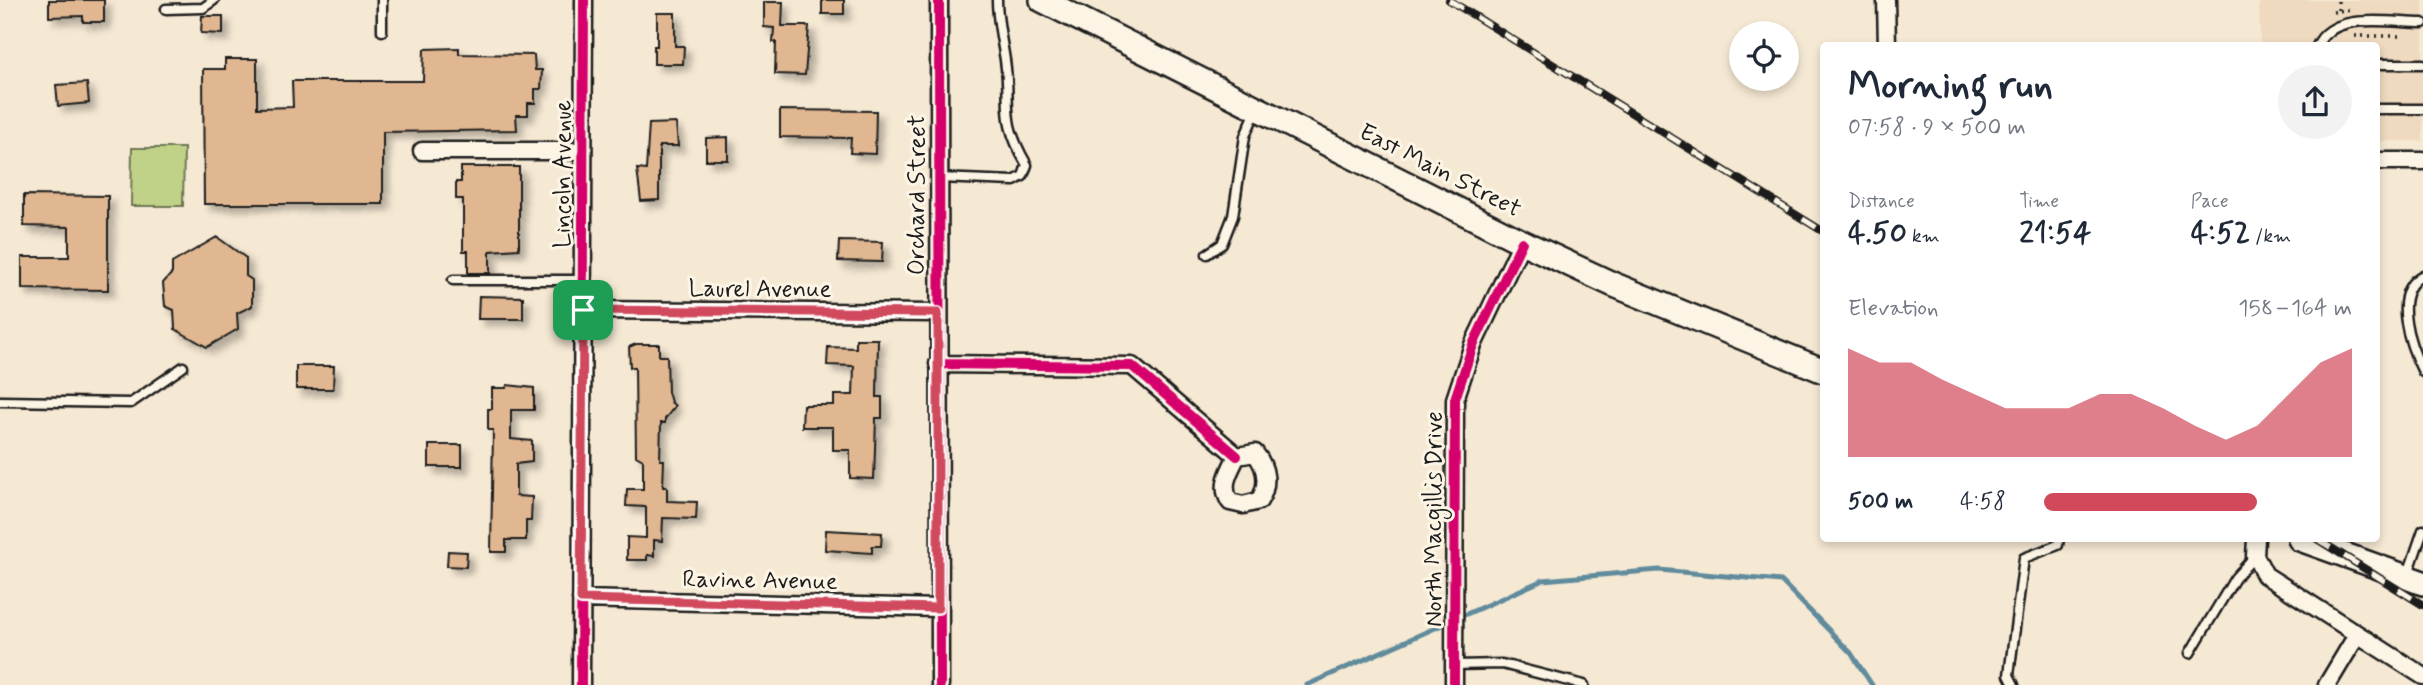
<!DOCTYPE html>
<html lang="en">
<head>
<meta charset="utf-8">
<style>
	:root { --surface:#fff; --page:#f2f2f3; --text:#1f2937; --muted:#747a83; --accent:#d1495b }
	body { margin:0; font-family:Mynerve,sans-serif; background:var(--page); color:var(--text); height:100vh; display:flex; flex-direction:column; font-size:26px; white-space:nowrap }
	* { box-sizing:border-box; margin:0 }
	p { font-size:23px; color:var(--muted) }
	.icon { flex:none; width:38px; height:38px; fill:none; stroke:currentColor; stroke-width:2; stroke-linecap:round; stroke-linejoin:round }
	.map { position:relative; flex:1; overflow:hidden }
	.drawer { position:absolute; left:1820px; top:42px; width:560px; height:500px; display:flex; flex-direction:column; background:var(--surface); border-radius:7px; box-shadow:0 4px 10px #0003 }
	.drawer>* { flex:none }
	.tools { position:absolute; left:1729px; top:21px; display:grid; gap:14px }
	.tools a { display:grid; place-items:center; width:70px; height:70px; border-radius:50%; background:var(--surface); box-shadow:0 4px 10px #0003; font-size:35px }
	.pin { position:absolute; display:grid; place-items:center; width:60px; height:60px; color:#fff; margin:-30px; border-radius:14px; box-shadow:0 4px 10px #0006 }
	.round { display:grid; place-items:center; flex:none; width:74px; height:74px; border-radius:37px; background:var(--page) }
	.summary { display:flex; align-items:center; justify-content:space-between; height:119px; padding:0 28px }
	h1 { font-size:38px; font-weight:700; line-height:52px }
	.metrics { display:grid; grid-template-columns:repeat(3,1fr); gap:10px; height:119px; padding:7px 28px }
	.metrics div { display:grid; align-content:center }
	.metrics b { font-size:30px; font-weight:700 }
	.metrics small { font-size:19px; font-weight:400 }
	.metrics p { font-size:19px }
	.chart { height:196px; padding:14px 28px }
	.chart p { display:flex; justify-content:space-between }
	.chart svg { width:100%; height:126px; margin-top:7px; fill:var(--accent); opacity:.7 }
	ul { padding:0 28px; list-style:none; font-size:23px }
	li { display:grid; grid-template-columns:112px 84px 1fr; align-items:center; height:52px }
	li i { height:18px; border-radius:9px; background:var(--accent) }
	.map>svg:first-child { display:block }
</style>
</head>
<body>
<div class="map">
<svg width="2423" height="685" viewBox="0 0 2423 685">
	<defs>
		<filter id="shadow"><feDropShadow dx="6" dy="6" stdDeviation="3.5" flood-color="#0004"/></filter>
	</defs>
	<rect width="100%" height="100%" fill="#f6e9d4"/>
	<filter id="ink" filterUnits="userSpaceOnUse"><feTurbulence type="fractalNoise" baseFrequency=".0143" numOctaves="2"/><feDisplacementMap in="SourceGraphic" scale="14" xChannelSelector="R" yChannelSelector="G"/><feConvolveMatrix kernelMatrix="1 2 1 2 8 2 1 2 1" color-interpolation-filters="sRGB"/></filter>
	<g filter="url(#ink)">
		<path fill="#efdac0" d="M 2259,0 L 2423,0 L 2423,141 L 2377,141 L 2376,46 L 2260,45 Z"/>
		<path fill="#c0d288" stroke="#6e7752" stroke-width="2" d="M 132,148 L 184,148 L 183,206 L 131,206 Z"/>
		<g fill="none" stroke-linecap="round" stroke-linejoin="round">
			<path stroke="#618b9c" stroke-width="5" d="M 1307,685 L 1543,580 L 1659,570 L 1781,581 L 1851,653 L 1872,685"/>
		</g>
		<path fill="#e0b791" stroke="#1c1c1c" stroke-width="2" filter="url(#shadow)" d="M 49,0 L 104,0 L 104,22 L 83,22 L 83,16 L 49,17 Z
			M 822,0 L 844,0 L 844,14 L 822,14 Z
			M 764,2 L 783,2 L 782,26 L 809,26 L 805,75 L 775,74 L 776,42 L 773,42 L 774,28 L 764,27 Z
			M 657,13 L 675,13 L 675,46 L 684,46 L 683,64 L 654,64 L 654,46 L 657,46 Z
			M 202,16 L 223,16 L 223,34 L 201,33 Z
			M 459,48 L 459,54 L 534,55 L 535,70 L 542,70 L 541,89 L 535,89 L 535,103 L 528,103 L 528,115 L 516,115 L 517,130 L 383,132 L 383,204 L 204,204 L 203,69 L 225,69 L 225,59 L 257,59 L 257,108 L 293,107 L 292,81 L 423,81 L 424,49 Z
			M 87,83 L 89,103 L 58,106 L 56,85 Z
			M 780,110 L 876,111 L 875,154 L 850,153 L 851,138 L 780,137 Z
			M 676,123 L 678,146 L 659,146 L 659,200 L 641,201 L 637,169 L 646,170 L 649,124 Z
			M 728,137 L 728,160 L 706,160 L 706,138 Z
			M 461,167 L 519,167 L 519,249 L 490,251 L 490,273 L 468,273 L 468,251 L 463,251 L 463,199 L 456,199 L 456,182 L 461,182 Z
			M 24,195 L 108,196 L 108,290 L 22,289 L 22,257 L 69,257 L 69,227 L 24,226 Z
			M 217,237 L 246,258 L 246,276 L 252,280 L 252,306 L 237,313 L 238,329 L 207,347 L 175,329 L 174,310 L 165,306 L 163,283 L 172,273 L 172,263 Z
			M 839,241 L 883,242 L 882,262 L 838,261 Z
			M 479,296 L 523,297 L 523,319 L 478,319 Z
			M 856,339 L 878,339 L 877,397 L 882,397 L 882,418 L 876,418 L 874,479 L 850,478 L 850,450 L 833,450 L 833,427 L 802,427 L 803,405 L 834,405 L 834,395 L 853,395 L 854,366 L 827,365 L 828,347 L 856,348 Z
			M 636,344 L 659,344 L 659,356 L 667,356 L 668,392 L 671,402 L 675,406 L 665,419 L 665,423 L 661,423 L 660,460 L 664,460 L 663,487 L 667,487 L 667,501 L 697,502 L 696,519 L 663,518 L 662,541 L 654,540 L 654,556 L 647,555 L 647,560 L 627,560 L 627,537 L 646,538 L 646,507 L 626,506 L 627,489 L 643,489 L 643,460 L 636,456 L 635,367 L 630,367 L 629,347 Z
			M 296,366 L 334,366 L 333,389 L 296,389 Z
			M 507,385 L 534,388 L 534,410 L 511,410 L 511,439 L 532,441 L 532,462 L 516,464 L 516,496 L 532,497 L 531,521 L 526,521 L 526,540 L 506,540 L 506,552 L 491,552 L 493,430 L 488,430 L 488,409 L 492,409 L 492,388 L 506,388 Z
			M 429,445 L 462,445 L 462,467 L 429,467 Z
			M 826,530 L 882,533 L 881,546 L 872,546 L 872,553 L 825,550 Z
			M 448,551 L 467,552 L 466,567 L 447,566 Z"/>
		<g fill="none" stroke-linecap="round" stroke-linejoin="round">
			<g stroke="#1c1c1c" stroke-width="13">
				<path id="lane" d="M 166,9 L 203,8 L 214,0
					M 382,31 L 382,0
					M 2317,46 C 2333,10 2391,23 2423,23
					M 2376,64 L 2423,64
					M 2376,109 L 2423,109
					M 939,178 L 1014,181 L 1023,176 L 1027,165 C 999,117 1012,108 1005,60 C 1002,40 997,20 997,0
					M 1207,254 L 1222,244 L 1233,216 L 1245,136 L 1256,111
					M 2423,275 C 2389,292 2411,348 2423,372
					M 453,280 L 583,280
					M 0,401 L 131,403 L 183,367
					M 2408,574 L 2423,530
					M 2190,653 L 2235,578 L 2255,556
					M 1454,665 L 1502,664 L 1584,685
					M 2014,685 L 2009,675 L 2024,558 L 2058,545 L 2059,539"/>
			</g>
			<g stroke="#1c1c1c" stroke-width="21">
				<path id="street" d="M 939,0 L 940,685
					M 1886,0 L 1887,46
					M 422,151 L 583,151
					M 2376,161 L 2423,161
					M 583,310 L 938,313
					M 938,364 L 1132,366 L 1237,456
					M 1255,453 C 1267,468 1269,485 1259,501 L 1243,505 L 1230,502 C 1220,486 1229,472 1237,456 Z
					M 2256,539 L 2255,556 L 2265,575 L 2423,676
					M 581,599 L 938,608
					M 581,685 L 584,0
					M 1454,685 L 1455,399 L 1473,345 L 1522,242
					M 2327,685 L 2357,635"/>
			</g>
			<g stroke="#1c1c1c" stroke-width="28">
				<path id="secondary" d="M 1042,0 L 1522,242 L 1612,284 L 1824,371
					M 2300,539 L 2423,583"/>
			</g>
			<path stroke="#1c1c1c" stroke-width="3.5" stroke-dasharray="2 5" stroke-linecap="butt" d="M 2338,10 L 2338,0
				M 2333,12 L 2351,9
				M 2355,36 L 2403,36"/>
			<use href="#lane" stroke="#fcf5e5" stroke-width="8"/>
			<use href="#street" stroke="#fcf5e5" stroke-width="16"/>
			<use href="#secondary" stroke="#fcf5e5" stroke-width="23"/>
			<g stroke="#1c1c1c" stroke-width="8">
				<path id="rail" d="M 1449,0 L 1824,232
					M 2317,539 L 2423,605"/>
			</g>
			<use href="#rail" stroke="#fcf5e5" stroke-width="5" stroke-dasharray="16" stroke-linecap="butt"/>
			<g stroke="#fcf5e5" stroke-width="15">
				<path id="cycleway" d="M 939,0 L 940,685
					M 938,364 L 1132,366 L 1237,456
					M 581,685 L 584,0
					M 1454,685 L 1455,399 L 1473,345 L 1522,242"/>
			</g>
			<use href="#cycleway" stroke="#d6006c" stroke-width="10"/>
		</g>
	</g>
	<g fill="none" stroke-linecap="round" stroke-linejoin="round" filter="url(#ink)">
		<g stroke="#fff" stroke-width="14">
			<path id="route" d="M 583,310 L 938,313 L 938,608 L 581,599 Z"/>
		</g>
		<use href="#route" stroke="#d1495b" stroke-width="9"/>
	</g>
	<g text-anchor="middle" dominant-baseline="central" stroke-width="6" stroke-linejoin="round" paint-order="stroke">
		<g font-size="24" fill="#1c1c1c" stroke="#fcf5e5">
			<text transform="translate(1440 171) rotate(27)">East Main Street</text>
			<text transform="translate(563 174) rotate(-90)">Lincoln Avenue</text>
			<text transform="translate(917 195) rotate(-90)">Orchard Street</text>
			<text x="760" y="289">Laurel Avenue</text>
			<text transform="translate(1434 519) rotate(-90)">North Macgillis Drive</text>
			<text transform="translate(760 581) rotate(1)">Ravine Avenue</text>
		</g>
	</g>
</svg>
<div class="tools">
<a><svg class="icon" aria-label="locate" viewBox="0 0 24 24"><circle cx="12" cy="12" r="6"/><path d="M12 2v4M12 18v4M2 12h4M18 12h4"/></svg></a>
</div>
<div class="pin" style="left:583px;top:310px;background:#1e9e55"><svg class="icon" aria-label="arrive" viewBox="0 0 24 24"><path d="M6 21V4h12l-3 4 3 4H6"/></svg></div>
<section class="drawer">
<div class="summary"><div><h1>Morning run</h1><p>07:58 · 9 × 500 m</p></div><a class="round"><svg class="icon" aria-label="share" viewBox="0 0 24 24"><path d="M12 15V3M7 8l5-5 5 5M5 13v7h14v-7"/></svg></a></div>
<div class="metrics">
<div><p>Distance</p><b>4.50<small> km</small></b></div>
<div><p>Time</p><b>21:54</b></div>
<div><p>Pace</p><b>4:52<small> /km</small></b></div>
</div>
<div class="chart"><p><span>Elevation</span>158–164 m</p>
<svg viewBox="0 0 160 44" preserveAspectRatio="none"><path d="M0 44V6L10 11L20 11L30 17L40 22L50 27L60 27L70 27L80 22L90 22L100 27L110 33L120 38L130 33L140 22L150 11L160 6V44z"/></svg>
</div>
<ul>
<li><b>500 m</b>4:58<i style="width:69%"></i></li>
</ul>
</section>
</div>
</body>
</html>
